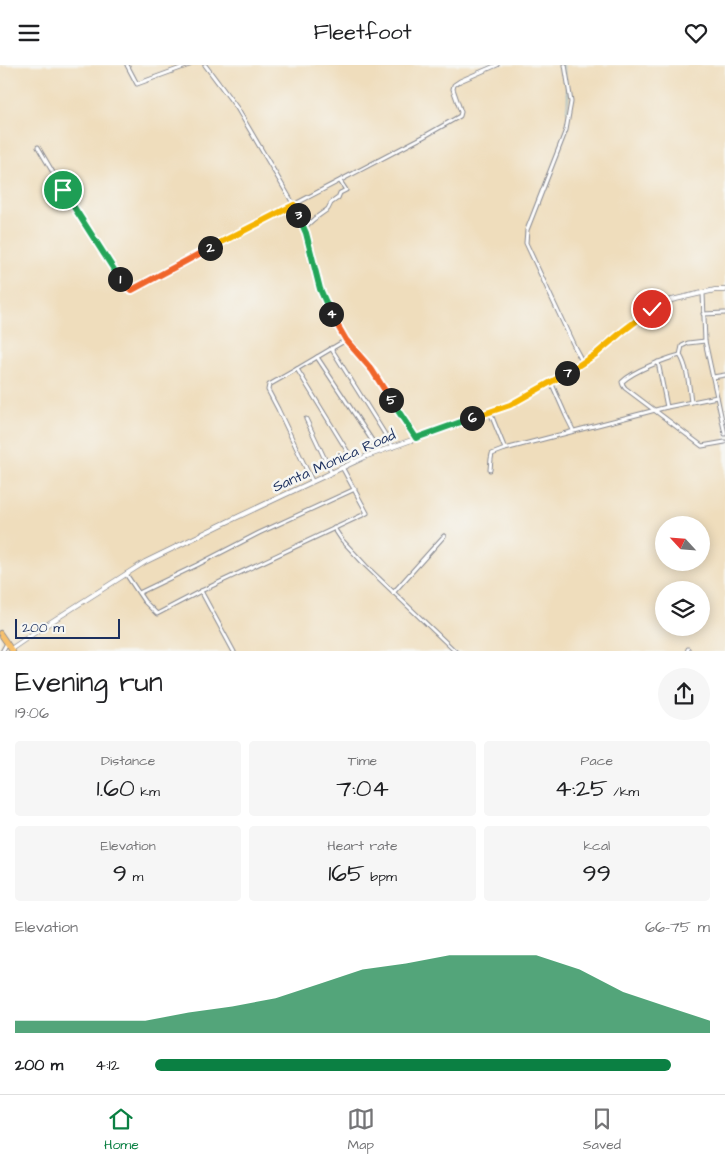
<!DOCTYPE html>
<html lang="en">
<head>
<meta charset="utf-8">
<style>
  body { margin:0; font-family:"Architects Daughter",sans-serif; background:#f6f6f6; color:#202124; height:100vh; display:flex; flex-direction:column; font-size:19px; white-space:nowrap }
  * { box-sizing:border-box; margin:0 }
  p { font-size:16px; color:#757577 }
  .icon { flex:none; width:28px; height:28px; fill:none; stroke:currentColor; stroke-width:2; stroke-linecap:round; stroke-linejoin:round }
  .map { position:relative; height:586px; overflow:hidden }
  .sheet { display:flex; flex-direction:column; background:#fff; flex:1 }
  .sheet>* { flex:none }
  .needle { width:32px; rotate:296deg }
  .tools { position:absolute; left:655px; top:451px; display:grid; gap:10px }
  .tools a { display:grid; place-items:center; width:55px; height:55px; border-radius:50%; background:#fff; box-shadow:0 2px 12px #0003; font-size:25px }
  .scale { position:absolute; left:15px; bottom:12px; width:105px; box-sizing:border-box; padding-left:5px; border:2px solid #1b2f5e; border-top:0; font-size:14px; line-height:18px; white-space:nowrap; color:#1b2f5e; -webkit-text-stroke:4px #f6f6f2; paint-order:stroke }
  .pin { position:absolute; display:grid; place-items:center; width:42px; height:42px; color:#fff; margin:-21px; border:2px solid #fff; border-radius:50%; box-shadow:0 1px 5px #0007 }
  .km { position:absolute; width:25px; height:25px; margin:-12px; border-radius:50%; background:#222; color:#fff; font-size:14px; line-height:25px; text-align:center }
  .round { display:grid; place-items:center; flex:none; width:52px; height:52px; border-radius:26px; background:#f6f6f6 }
  .summary { display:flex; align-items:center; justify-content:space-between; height:85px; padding:0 15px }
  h1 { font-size:28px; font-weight:600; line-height:38px }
  .figures { display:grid; grid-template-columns:repeat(3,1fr); gap:8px; height:85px; padding:5px 15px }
  .figures div { display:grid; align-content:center; border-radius:5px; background:#f6f6f6; text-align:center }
  .figures b { font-size:25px; font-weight:600 }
  .figures small { font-size:14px; font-weight:400 }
  .figures p { font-size:14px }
  .chart { height:140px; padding:10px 15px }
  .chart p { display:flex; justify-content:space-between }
  .chart svg { width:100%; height:90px; margin-top:5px; fill:#0b8043; opacity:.7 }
  ul { padding:0 15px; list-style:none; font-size:16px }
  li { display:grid; grid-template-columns:80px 60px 1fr; align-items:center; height:38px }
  li i { height:12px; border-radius:6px; background:#0b8043 }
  header { display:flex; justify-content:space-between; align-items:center; height:65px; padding:0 15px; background:#fff; font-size:22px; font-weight:600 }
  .dock { display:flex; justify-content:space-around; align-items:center; height:70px; border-top:1px solid #e0e0e0; background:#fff; font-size:14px; color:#757577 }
  .dock a { display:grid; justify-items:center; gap:2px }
  .dock .selected { color:#0b8043 }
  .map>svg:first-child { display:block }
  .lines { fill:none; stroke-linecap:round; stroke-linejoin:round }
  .stream { stroke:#58aad3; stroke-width:1 }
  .minor-casing { stroke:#85868d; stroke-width:5 }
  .tertiary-casing { stroke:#85868d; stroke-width:5.5 }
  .primary-casing { stroke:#85868d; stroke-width:6 }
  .minor { stroke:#fff; stroke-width:3 }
  .tertiary { stroke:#fff; stroke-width:4 }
  .primary { stroke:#f7c06c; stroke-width:4.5 }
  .split-1-casing { stroke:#fff; stroke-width:10 }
  .split-2-casing { stroke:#fff; stroke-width:10 }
  .split-3-casing { stroke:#fff; stroke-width:10 }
  .split-4-casing { stroke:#fff; stroke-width:10 }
  .split-5-casing { stroke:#fff; stroke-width:10 }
  .split-6-casing { stroke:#fff; stroke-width:10 }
  .split-7-casing { stroke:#fff; stroke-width:10 }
  .split-8-casing { stroke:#fff; stroke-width:10 }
  .split-1 { stroke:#22a559; stroke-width:6 }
  .split-2 { stroke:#f0652b; stroke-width:6 }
  .split-3 { stroke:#f5b400; stroke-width:6 }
  .split-4 { stroke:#22a559; stroke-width:6 }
  .split-5 { stroke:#f0652b; stroke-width:6 }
  .split-6 { stroke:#22a559; stroke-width:6 }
  .split-7 { stroke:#f5b400; stroke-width:6 }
  .split-8 { stroke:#f5b400; stroke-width:6 }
  .labels { text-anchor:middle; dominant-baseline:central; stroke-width:5; stroke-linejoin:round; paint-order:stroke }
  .street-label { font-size:15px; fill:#1b2f5e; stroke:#f6f6f2 }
</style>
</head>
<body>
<header><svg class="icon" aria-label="menu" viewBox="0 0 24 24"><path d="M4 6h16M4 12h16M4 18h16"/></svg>Fleetfoot<svg class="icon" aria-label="heart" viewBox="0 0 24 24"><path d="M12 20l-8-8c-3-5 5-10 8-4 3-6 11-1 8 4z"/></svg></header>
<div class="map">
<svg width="725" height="587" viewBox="0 0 725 587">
  <rect width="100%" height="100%" fill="#f6f6f2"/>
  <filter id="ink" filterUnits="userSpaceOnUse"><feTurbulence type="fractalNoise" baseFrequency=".02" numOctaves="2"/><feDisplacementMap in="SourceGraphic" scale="10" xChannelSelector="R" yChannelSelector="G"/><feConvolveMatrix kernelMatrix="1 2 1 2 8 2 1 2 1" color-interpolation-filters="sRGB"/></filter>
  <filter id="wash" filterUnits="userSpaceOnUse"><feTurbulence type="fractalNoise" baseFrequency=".0096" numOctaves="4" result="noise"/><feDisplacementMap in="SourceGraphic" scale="20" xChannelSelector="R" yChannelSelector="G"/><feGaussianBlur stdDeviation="1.12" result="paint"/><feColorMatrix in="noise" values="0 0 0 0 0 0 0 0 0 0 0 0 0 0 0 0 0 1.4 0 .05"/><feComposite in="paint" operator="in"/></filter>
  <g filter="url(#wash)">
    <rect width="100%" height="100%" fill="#efddbc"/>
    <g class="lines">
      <polyline class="stream" points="563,0 568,31 567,46"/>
    </g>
  </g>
  <g filter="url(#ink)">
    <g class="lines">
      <g class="minor-casing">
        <g id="minor">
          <polyline points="127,0 137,19 189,0"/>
          <polyline points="205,0 237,43 294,140 306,168 320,224 338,262 346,275 372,305 416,373"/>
          <polyline points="565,0 571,37 566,65 527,165 526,178 575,283 583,298"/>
          <polyline points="38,82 72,140 124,219 127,223 131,225 423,72 460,51 461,47 453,24 454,20 460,16 497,0"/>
          <polyline points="304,163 314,154 328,144 331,138 338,133 340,128 346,125 340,116"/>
          <polyline points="703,229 705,276 725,369"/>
          <polyline points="703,249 725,248"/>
          <path d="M705,276l-17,2 -6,3 -2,9c-15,4 -47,16 -58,27l1,3 2,3 77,58 23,-4"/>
          <polyline points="331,283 393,382"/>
          <path d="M680,290c8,13 9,32 11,47"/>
          <polyline points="317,292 379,386"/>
          <polyline points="658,297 667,342"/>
          <polyline points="297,304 354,397"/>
          <polyline points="713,312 725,310"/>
          <polyline points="551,317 566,351 573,365"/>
          <polyline points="490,347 505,384"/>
          <polyline points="306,354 331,407"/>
          <polyline points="490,405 491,394 492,389 505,384 667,342 717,332"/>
          <polyline points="312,416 278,344 268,325 269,320 297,304 346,275"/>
          <polyline points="334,463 342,475 366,501 456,587"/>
          <polyline points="126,509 144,536 157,549 201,526 367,448 342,402"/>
          <polyline points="201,526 234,587"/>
          <polyline points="139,528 197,500 259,468 355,424"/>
          <polyline points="393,528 444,471"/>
          <polyline points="2,587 7,578"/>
          <polyline points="687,587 688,584"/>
        </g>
      </g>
      <g class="tertiary-casing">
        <polyline id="tertiary" points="11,584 40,564 145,497 227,457 367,391 510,340 551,317 583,298 649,245 663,237 715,225 725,225"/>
      </g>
      <g class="primary-casing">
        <polyline id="primary" points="0,568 13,587"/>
      </g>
      <use href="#minor" class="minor"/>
      <use href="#tertiary" class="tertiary"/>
      <use href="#primary" class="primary"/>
    </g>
  </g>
  <g class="lines" filter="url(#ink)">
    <g class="split-1-casing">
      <polyline id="split-1" points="63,125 120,214"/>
    </g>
    <g class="split-2-casing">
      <polyline id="split-2" points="120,214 127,223 132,225 210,183"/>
    </g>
    <g class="split-3-casing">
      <polyline id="split-3" points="210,183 294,140 298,150"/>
    </g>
    <g class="split-4-casing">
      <polyline id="split-4" points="298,150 306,168 320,224 331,249"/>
    </g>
    <g class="split-5-casing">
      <polyline id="split-5" points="331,249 346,275 372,305 391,335"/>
    </g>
    <g class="split-6-casing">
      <polyline id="split-6" points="391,335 416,373 472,353"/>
    </g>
    <g class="split-7-casing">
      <polyline id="split-7" points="472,353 510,340 567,308"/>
    </g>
    <g class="split-8-casing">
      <polyline id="split-8" points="567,308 596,289 623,266 652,244"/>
    </g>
    <use href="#split-1" class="split-1"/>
    <use href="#split-2" class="split-2"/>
    <use href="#split-3" class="split-3"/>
    <use href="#split-4" class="split-4"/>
    <use href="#split-5" class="split-5"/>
    <use href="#split-6" class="split-6"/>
    <use href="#split-7" class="split-7"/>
    <use href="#split-8" class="split-8"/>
  </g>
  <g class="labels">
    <g class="street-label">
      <text transform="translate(334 396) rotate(-24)">Santa Monica Road</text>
    </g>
  </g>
</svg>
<div class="tools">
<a><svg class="needle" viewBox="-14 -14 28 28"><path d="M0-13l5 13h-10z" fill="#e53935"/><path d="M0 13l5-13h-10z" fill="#757577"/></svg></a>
<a><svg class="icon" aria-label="layers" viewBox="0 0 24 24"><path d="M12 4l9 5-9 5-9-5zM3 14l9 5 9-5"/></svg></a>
</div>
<div class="scale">200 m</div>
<div class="pin" style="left:63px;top:125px;background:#1e9e55"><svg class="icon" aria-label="arrive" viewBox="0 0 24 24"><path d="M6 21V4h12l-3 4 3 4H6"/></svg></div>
<div class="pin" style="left:652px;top:244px;background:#d93025"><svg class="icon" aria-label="check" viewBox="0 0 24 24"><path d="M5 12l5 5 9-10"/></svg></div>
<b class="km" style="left:120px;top:214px">1</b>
<b class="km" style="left:210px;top:183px">2</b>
<b class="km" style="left:298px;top:150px">3</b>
<b class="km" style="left:331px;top:249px">4</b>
<b class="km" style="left:391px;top:335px">5</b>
<b class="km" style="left:472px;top:353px">6</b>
<b class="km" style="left:567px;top:308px">7</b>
</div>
<section class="sheet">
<div class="summary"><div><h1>Evening run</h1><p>19:06</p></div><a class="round"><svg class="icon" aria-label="share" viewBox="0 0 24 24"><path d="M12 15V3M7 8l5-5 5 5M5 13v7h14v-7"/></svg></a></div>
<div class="figures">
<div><p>Distance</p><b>1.60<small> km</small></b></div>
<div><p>Time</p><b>7:04</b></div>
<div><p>Pace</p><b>4:25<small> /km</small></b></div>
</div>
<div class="figures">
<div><p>Elevation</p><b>9<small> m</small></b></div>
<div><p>Heart rate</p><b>165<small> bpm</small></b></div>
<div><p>kcal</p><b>99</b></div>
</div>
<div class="chart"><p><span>Elevation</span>66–75 m</p>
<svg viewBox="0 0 160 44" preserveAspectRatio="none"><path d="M0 44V38L10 38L20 38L30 38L40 34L50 31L60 27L70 20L80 13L90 10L100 6L110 6L120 6L130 13L140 24L150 31L160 38V44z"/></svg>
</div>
<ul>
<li><b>200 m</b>4:12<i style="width:93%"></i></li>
</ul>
</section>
<nav class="dock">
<a class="selected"><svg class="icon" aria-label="home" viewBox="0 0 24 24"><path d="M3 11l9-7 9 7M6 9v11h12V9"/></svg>Home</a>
<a><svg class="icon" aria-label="map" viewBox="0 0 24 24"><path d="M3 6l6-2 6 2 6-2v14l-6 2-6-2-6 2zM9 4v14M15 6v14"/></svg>Map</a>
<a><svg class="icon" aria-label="saved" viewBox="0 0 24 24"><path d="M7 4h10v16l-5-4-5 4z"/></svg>Saved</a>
</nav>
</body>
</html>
